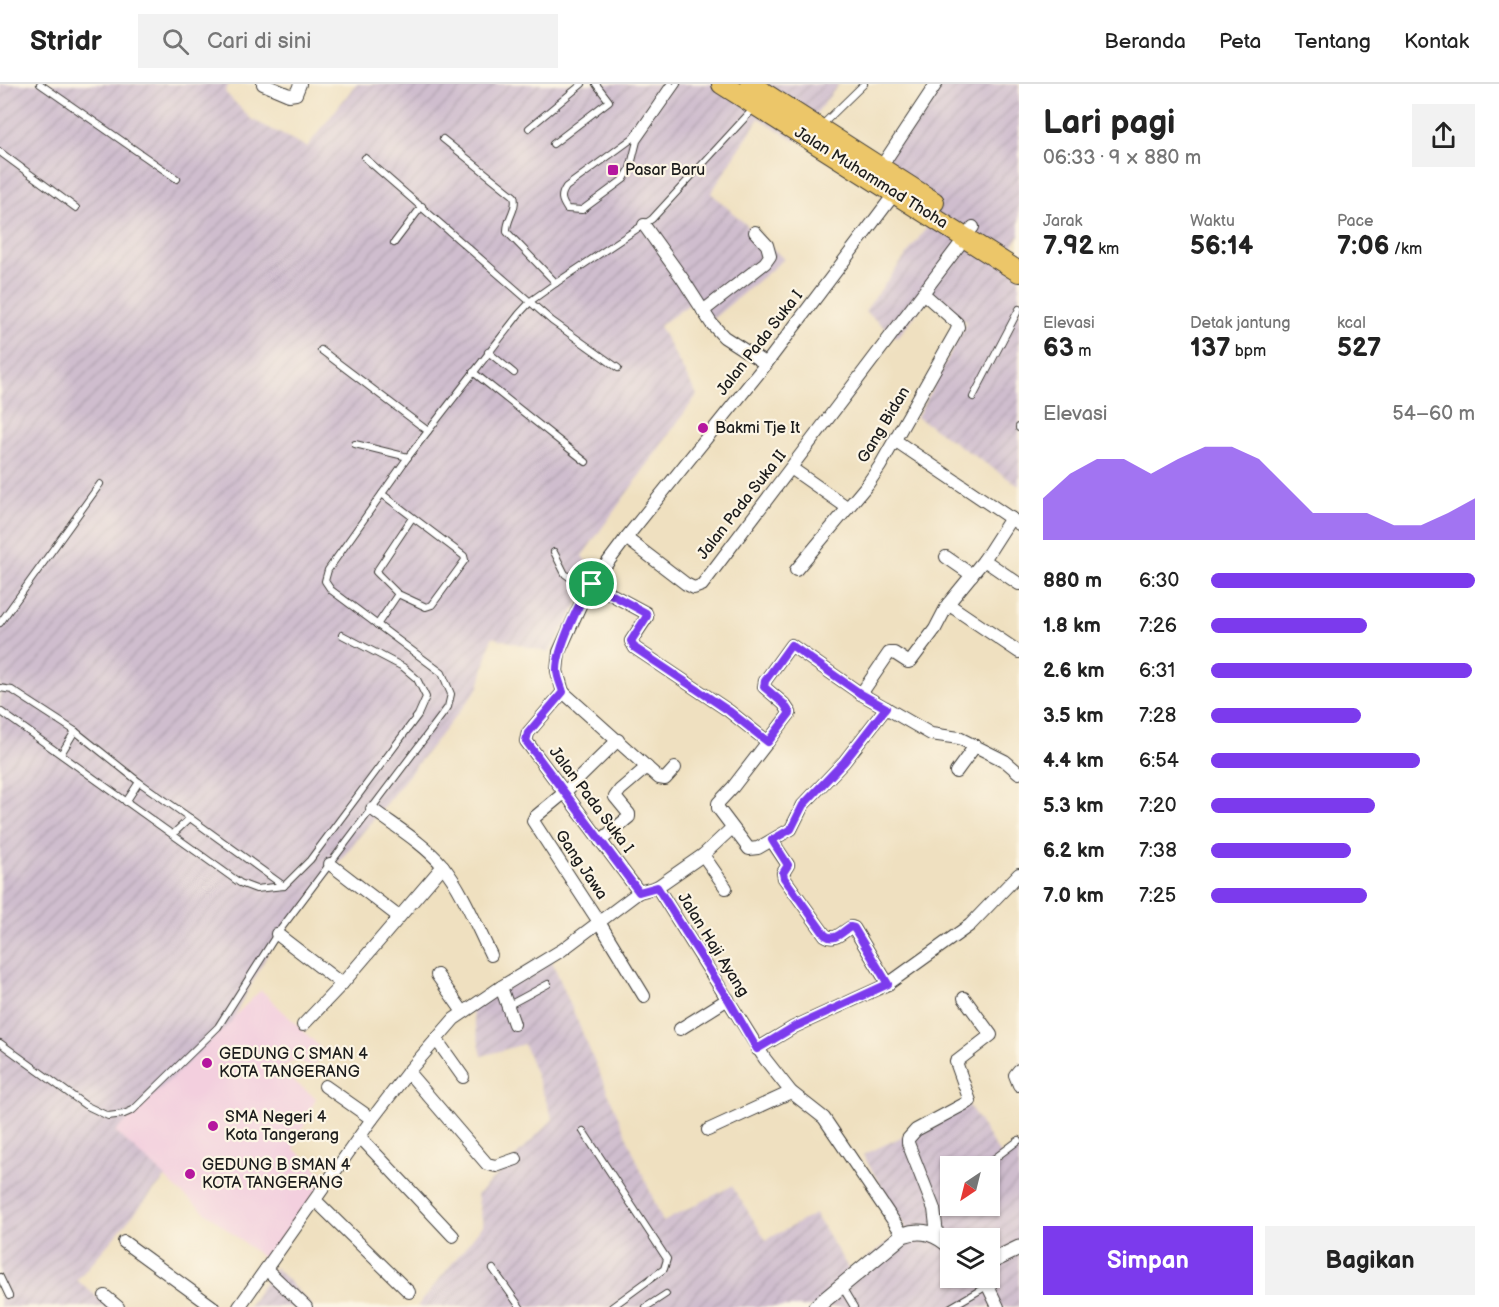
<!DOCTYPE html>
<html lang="id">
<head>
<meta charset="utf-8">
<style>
  body { margin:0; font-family:"Balsamiq Sans",sans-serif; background:#f2f2f2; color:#222; height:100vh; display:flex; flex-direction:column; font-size:22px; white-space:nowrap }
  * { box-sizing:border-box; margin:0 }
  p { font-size:20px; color:#767676 }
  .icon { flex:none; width:33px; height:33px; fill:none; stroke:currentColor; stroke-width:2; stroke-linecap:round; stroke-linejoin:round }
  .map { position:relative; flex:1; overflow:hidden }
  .drawer { display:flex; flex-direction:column; background:#fff; width:480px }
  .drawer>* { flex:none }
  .needle { width:39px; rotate:215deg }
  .fabs { position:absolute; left:940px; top:1072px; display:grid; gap:12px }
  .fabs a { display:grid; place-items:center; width:60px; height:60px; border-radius:0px; background:#fff; box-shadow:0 2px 4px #0004; font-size:30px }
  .pin { position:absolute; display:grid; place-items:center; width:51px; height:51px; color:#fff; margin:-26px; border:3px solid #fff; border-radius:50%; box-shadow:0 2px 6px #0007 }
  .round { display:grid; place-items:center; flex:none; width:63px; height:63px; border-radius:0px; background:#f2f2f2 }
  .headline { display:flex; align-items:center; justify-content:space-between; height:102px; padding:0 24px }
  h1 { font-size:33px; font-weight:800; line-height:45px }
  .stats { display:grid; grid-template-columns:repeat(3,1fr); gap:9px; height:102px; padding:6px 24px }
  .stats div { display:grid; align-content:center }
  .stats b { font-size:26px; font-weight:800 }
  .stats small { font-size:16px; font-weight:400 }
  .stats p { font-size:16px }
  .chart { height:168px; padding:12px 24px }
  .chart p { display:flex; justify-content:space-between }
  .chart svg { width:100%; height:108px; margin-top:6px; fill:#7c3aed; opacity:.7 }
  .cta { display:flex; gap:12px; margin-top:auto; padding:12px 24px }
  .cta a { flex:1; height:69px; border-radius:0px; background:#7c3aed; color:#fff; font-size:24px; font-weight:800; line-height:69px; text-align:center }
  .cta a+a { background:#f2f2f2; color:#222 }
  ul { padding:0 24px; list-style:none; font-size:20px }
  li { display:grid; grid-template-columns:96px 72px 1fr; align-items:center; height:45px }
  li i { height:15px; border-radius:8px; background:#7c3aed }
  header { display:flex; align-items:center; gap:36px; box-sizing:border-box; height:84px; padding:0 30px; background:#fff; border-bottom:2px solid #e0e0e0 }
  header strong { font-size:28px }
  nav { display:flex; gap:33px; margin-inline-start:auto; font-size:21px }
  .search { width:420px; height:54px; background:#f2f2f2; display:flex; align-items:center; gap:15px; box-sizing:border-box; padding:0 21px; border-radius:0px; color:#767676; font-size:22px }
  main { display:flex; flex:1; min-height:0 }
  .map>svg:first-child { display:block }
  .built { fill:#f3cfde }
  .industrial { fill:url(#industrial-furrows); fill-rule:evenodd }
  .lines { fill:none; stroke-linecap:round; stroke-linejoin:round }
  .service-casing { stroke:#3c3935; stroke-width:8 }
  .minor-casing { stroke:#3c3935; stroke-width:14 }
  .tertiary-casing { stroke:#3c3935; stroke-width:17 }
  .primary-casing { stroke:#3c3935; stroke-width:22 }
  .service { stroke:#fff; stroke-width:6 }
  .minor { stroke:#fff; stroke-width:12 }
  .tertiary { stroke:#fff; stroke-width:15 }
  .primary { stroke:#ecc669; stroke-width:20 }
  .route-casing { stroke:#fff; stroke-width:12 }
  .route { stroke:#7c3aed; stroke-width:8 }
  .poi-dot { fill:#b5179e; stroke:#fcf5e5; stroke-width:2 }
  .labels { text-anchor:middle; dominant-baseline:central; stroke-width:4.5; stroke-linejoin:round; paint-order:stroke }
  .poi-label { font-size:16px; fill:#1c1c1c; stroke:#fcf5e5; text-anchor:start }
  .street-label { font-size:16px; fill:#1c1c1c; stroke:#fcf5e5 }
</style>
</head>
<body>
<header>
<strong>Stridr</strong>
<div class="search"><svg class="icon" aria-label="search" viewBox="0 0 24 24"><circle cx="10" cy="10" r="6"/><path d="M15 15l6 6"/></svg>Cari di sini</div>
<nav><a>Beranda</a><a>Peta</a><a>Tentang</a><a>Kontak</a></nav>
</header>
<main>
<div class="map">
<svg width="1019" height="1223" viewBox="0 0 1019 1223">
  <defs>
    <pattern id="industrial-furrows" width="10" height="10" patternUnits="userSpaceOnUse" patternTransform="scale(1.5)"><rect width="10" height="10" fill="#cfbdce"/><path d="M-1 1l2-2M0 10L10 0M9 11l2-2" fill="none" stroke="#b1a2b0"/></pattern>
  </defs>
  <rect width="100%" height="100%" fill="#fcf5e5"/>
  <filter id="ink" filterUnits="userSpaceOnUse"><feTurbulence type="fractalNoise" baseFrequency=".0167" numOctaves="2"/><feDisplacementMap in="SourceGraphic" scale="12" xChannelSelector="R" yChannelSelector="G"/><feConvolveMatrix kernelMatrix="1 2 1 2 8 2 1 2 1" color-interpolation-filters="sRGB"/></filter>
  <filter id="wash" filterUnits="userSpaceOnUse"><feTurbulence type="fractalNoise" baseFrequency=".008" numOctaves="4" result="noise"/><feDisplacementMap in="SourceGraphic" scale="24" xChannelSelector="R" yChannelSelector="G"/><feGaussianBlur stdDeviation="1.35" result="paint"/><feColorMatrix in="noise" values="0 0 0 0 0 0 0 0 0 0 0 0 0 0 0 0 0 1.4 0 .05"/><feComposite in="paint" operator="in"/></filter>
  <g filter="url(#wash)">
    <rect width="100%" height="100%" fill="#efe0c0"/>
    <polygon class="built" points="261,906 326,969 310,984 296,975 279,986 316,1014 294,1065 327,1093 267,1177 180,1108 115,1048"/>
    <g class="industrial">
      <polygon points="0,0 229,0 225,8 251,35 307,63 356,0 839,0 795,57 759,34 711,109 784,175 709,238 694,217 659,242 697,311 582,472 596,489 549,569 492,553 479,603 272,862 231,938 115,1048 166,1093 77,1196 109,1223 0,1223"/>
      <polygon points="934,0 1019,0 1019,152 1002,179 1019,191 1019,402 917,333 967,238 931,211 897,254 865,227 930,139 869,102"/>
      <path d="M551,875l112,263 69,-36 34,54 49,-26 35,57 56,-42 -43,-74 106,-50 32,51 18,-13v164h-602l66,-82 -6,-30 76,-76 -29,-75 -42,12 -11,-48zM951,1083h39v39h-39zM951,1155h39v39h-39z"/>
      <polygon points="275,1183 313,1223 248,1223"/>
    </g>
  </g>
  <g filter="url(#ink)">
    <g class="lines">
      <g class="service-casing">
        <g id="service">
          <polyline points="40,0 177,95"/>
          <path d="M670,0l-37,54 -67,49c-6,9 -5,13 1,22l15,1 42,-31 6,-10 7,-28 40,-57"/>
          <polyline points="821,42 864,0"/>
          <polyline points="529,44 582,0"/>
          <path d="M443,55l71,57c4,13 -8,23 -7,36l49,51"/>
          <polyline points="553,60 609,17 596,0"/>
          <polyline points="0,68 76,124"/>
          <polyline points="365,74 552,237 618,284"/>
          <polyline points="394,159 422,122"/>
          <polyline points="321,266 428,347"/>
          <polyline points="488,268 514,289"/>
          <polyline points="473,288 586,378"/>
          <polyline points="973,313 1019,225"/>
          <polyline points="1019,344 1019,343"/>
          <polyline points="355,360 408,373"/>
          <polyline points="554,468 565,490 587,506"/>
          <polyline points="398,510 376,488 412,434"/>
          <polyline points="0,539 100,400"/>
          <polyline points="377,541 398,510 426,523 432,521 465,476 464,472 382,410"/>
          <polyline points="0,604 12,606 75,647 139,698 126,718"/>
          <polyline points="0,627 240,799 256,805 284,802 310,776 418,631 426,613 417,595 403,583 342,551"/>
          <polyline points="61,670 75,647"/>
          <polyline points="139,698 190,734"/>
          <polyline points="173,750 190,734 284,802"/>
          <polyline points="509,921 548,900"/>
          <polyline points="0,959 85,1021 108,1032 124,1030 133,1026 218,943 277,850 448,623 451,610 442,589 331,506 325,497 328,486 408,373 519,230 532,216 556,199 652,135 755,23"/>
          <polyline points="583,1047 667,1175 664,1185 612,1223"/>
          <polyline points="991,1077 1019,1056"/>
          <polyline points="493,1185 520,1223"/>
          <polyline points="0,1193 9,1212"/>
          <polyline points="842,1203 854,1223"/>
          <polyline points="646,1223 666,1210"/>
          <polyline points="951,1223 987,1202"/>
        </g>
      </g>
      <g class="minor-casing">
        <g id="minor">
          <polyline points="263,0 289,11 296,10 300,0"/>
          <polyline points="877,89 936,0"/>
          <polyline points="644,141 682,194 711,239 724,253 766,280"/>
          <polyline points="703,227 765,179 770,172 767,161 755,148"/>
          <polyline points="896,357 1019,440"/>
          <polyline points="791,384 848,424"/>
          <polyline points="626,454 686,500 694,504 702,501 973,143"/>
          <polyline points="946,473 972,491"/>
          <polyline points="984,476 1019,500"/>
          <polyline points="796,486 867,401 880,382 956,248 958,243 957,239 924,210"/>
          <polyline points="592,500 646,529 647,533 631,557 635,564 729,627 768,658"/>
          <polyline points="948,520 1019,568"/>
          <polyline points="563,608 659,694 665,695 675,684"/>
          <polyline points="861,610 791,561 765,597 764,603 784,620 790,629 733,703 718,719 718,724 749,765 758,764 791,745 803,721 844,678 886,624 861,610 889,569 894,569 908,578 911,577 935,545 948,520 984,476 1011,434"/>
          <polyline points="886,624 931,650 959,654 1005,677 1019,689"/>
          <polyline points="618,656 564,709 535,733 533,737 599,838 644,912"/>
          <polyline points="956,688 975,662"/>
          <path d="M372,725c24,18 51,34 70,56 20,24 35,62 49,90"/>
          <polyline points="600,757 629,733 629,730 615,713 620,706 647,683"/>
          <path d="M772,757l16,24 -5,8 1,5 41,57c10,7 17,-3 26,-8l3,1 34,56"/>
          <polyline points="703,771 726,804"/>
          <polyline points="330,780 399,833"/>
          <polyline points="657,803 703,771 732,744"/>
          <polyline points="639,808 526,657 528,649 563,608 557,587 559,568 587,506 626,454 766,280 895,109"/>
          <polyline points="277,850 342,900 303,941"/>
          <polyline points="437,891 463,928"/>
          <polyline points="342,900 443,782"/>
          <polyline points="501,903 514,940"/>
          <polyline points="680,945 728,915"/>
          <polyline points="436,955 463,993"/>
          <polyline points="757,965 794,943 888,900 970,841 1019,790"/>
          <polyline points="1019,986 1015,991 1019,1001"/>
          <polyline points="408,988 487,1080 496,1082 516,1075"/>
          <polyline points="325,1002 372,1035"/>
          <polyline points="708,1046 791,1008"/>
          <polyline points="360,1053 453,1152"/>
          <polyline points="316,1117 409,1208"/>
          <polyline points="937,1150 934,1125 908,1059 908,1055 916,1046 970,1017 956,978 991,951 964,914"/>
          <polyline points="124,1158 213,1223"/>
          <polyline points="266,1185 306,1223"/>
          <polyline points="984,1194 998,1223"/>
          <polyline points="105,1212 118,1223"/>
          <polyline points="239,1223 372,1035 408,988 454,935 501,903 562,866 639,808 657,803 765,975 791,1008 824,1034 903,1151"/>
        </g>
      </g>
      <g class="tertiary-casing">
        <g id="tertiary">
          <polyline points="990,1178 1019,1164"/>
          <path d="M816,1223l87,-72c20,-7 34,-1 48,12"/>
        </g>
      </g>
      <g class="primary-casing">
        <g id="primary">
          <polyline points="722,0 1019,188"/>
          <polyline points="750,0 934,118"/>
        </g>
      </g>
      <use href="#service" class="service"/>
      <use href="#minor" class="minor"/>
      <use href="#tertiary" class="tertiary"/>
      <use href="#primary" class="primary"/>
    </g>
  </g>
  <g class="lines" filter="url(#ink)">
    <g class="route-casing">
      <path id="route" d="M592,500l54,29 1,3 -16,25 4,7 94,63 39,31 22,-29 -6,-9 -20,-17 1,-6 26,-36 70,49 25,14 -42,54 -41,43 -12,24 -19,11 16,25 -5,8 1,5 41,57c10,7 17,-3 25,-8l4,1 34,56 -94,43 -37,22 -29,-50 -71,-112 -18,5 -113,-151 2,-8 35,-41c-2,-7 -6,-15 -6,-22 0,-21 23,-70 35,-86z"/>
    </g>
    <use href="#route" class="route"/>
  </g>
  <g class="poi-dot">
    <rect x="607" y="80" width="12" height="12" rx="3"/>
    <circle cx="703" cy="344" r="6"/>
    <circle cx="207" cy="979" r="6"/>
    <circle cx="213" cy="1042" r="6"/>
    <circle cx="190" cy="1090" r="6"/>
  </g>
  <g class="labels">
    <g class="poi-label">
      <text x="625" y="86">Pasar Baru</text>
      <text x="715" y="344">Bakmi Tje It</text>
      <text x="219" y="970">GEDUNG C SMAN 4<tspan x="219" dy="18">KOTA TANGERANG</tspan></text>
      <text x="225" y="1033">SMA Negeri 4<tspan x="225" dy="18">Kota Tangerang</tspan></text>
      <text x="202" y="1081">GEDUNG B SMAN 4<tspan x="202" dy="18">KOTA TANGERANG</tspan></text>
    </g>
    <g class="street-label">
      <text transform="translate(871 94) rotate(32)">Jalan Muhammad Thoha</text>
      <text transform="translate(760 259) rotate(-52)">Jalan Pada Suka I</text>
      <text transform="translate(884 341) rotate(-59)">Gang Bidan</text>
      <text transform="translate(742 421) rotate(-52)">Jalan Pada Suka II</text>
      <text transform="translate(591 716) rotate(53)">Jalan Pada Suka I</text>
      <text transform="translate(581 781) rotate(56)">Gang Jawa</text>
      <text transform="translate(713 861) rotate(58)">Jalan Haji Ayang</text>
    </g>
  </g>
</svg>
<div class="fabs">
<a><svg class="needle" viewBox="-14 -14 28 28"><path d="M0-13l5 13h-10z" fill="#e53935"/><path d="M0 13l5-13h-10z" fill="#767676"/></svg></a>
<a><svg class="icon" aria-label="layers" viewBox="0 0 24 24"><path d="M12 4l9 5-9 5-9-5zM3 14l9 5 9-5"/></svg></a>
</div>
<div class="pin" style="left:592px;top:500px;background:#1e9e55"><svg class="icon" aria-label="arrive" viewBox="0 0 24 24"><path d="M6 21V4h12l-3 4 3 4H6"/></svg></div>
</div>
<section class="drawer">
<div class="headline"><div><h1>Lari pagi</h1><p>06:33 · 9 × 880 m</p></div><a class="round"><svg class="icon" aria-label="share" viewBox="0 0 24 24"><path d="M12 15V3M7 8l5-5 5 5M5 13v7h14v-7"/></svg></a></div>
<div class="stats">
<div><p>Jarak</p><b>7.92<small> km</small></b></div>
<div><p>Waktu</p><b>56:14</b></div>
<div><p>Pace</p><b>7:06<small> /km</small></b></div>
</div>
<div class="stats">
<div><p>Elevasi</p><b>63<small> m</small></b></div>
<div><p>Detak jantung</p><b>137<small> bpm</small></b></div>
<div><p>kcal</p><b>527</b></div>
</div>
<div class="chart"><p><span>Elevasi</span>54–60 m</p>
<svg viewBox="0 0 160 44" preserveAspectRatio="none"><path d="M0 44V27L10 17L20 11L30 11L40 17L50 11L60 6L70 6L80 11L90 22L100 33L110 33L120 33L130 38L140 38L150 33L160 27V44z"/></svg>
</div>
<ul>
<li><b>880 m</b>6:30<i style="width:100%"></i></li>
<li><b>1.8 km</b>7:26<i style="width:59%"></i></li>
<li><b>2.6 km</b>6:31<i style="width:99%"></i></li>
<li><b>3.5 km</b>7:28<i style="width:57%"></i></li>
<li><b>4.4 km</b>6:54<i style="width:79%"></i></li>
<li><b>5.3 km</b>7:20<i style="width:62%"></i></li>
<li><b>6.2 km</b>7:38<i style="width:53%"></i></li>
<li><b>7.0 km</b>7:25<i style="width:59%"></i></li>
</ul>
<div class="cta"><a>Simpan</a><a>Bagikan</a></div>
</section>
</main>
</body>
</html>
